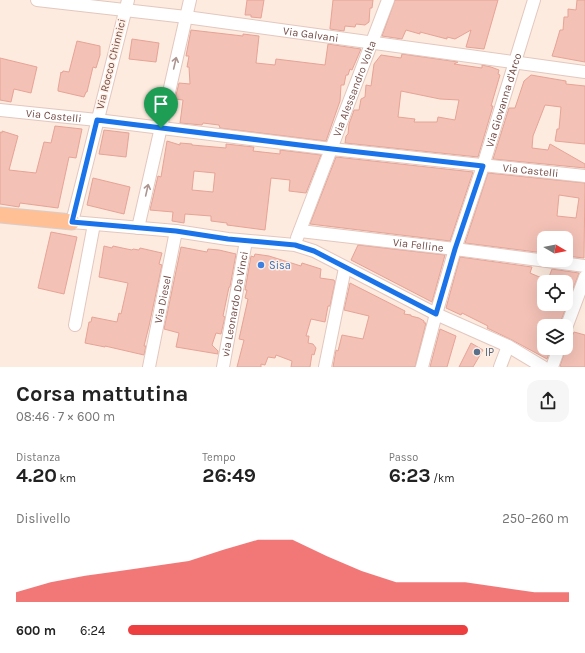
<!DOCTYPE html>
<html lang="it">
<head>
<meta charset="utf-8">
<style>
  body { margin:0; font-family:Karla,sans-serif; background:#f6f6f6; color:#222; height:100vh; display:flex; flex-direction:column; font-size:15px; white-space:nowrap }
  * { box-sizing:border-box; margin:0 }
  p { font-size:13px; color:#767676 }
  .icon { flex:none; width:22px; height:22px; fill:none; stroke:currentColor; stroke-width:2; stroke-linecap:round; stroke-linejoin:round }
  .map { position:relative; height:367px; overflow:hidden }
  .side { display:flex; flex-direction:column; background:#fff; flex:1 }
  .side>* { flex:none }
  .needle { width:26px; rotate:100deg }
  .controls { position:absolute; left:537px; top:231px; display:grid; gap:8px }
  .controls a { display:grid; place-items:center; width:36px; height:36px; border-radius:8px; background:#fff; box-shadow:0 4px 16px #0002; font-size:20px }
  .pin { position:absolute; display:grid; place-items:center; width:34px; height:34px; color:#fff; margin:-41px -17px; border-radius:50% 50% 50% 0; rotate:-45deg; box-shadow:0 0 4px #0007 }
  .pin .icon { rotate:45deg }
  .round { display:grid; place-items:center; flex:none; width:42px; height:42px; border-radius:12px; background:#f6f6f6 }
  .headline { display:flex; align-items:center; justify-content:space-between; height:68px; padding:0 16px }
  h1 { font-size:22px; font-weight:700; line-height:30px }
  .figures { display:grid; grid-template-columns:repeat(3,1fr); gap:6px; height:68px; padding:4px 16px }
  .figures div { display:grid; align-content:center }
  .figures b { font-size:20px; font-weight:700 }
  .figures small { font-size:11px; font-weight:400 }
  .figures p { font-size:11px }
  .chart { height:112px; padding:8px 16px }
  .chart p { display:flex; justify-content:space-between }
  .chart svg { width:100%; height:72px; margin-top:4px; fill:#ed3f3f; opacity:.7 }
  ul { padding:0 16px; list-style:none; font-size:13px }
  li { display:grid; grid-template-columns:64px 48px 1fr; align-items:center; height:30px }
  li i { height:10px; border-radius:5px; background:#ed3f3f }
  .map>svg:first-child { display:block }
  .building { fill:#f3c1b6; stroke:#e7a396; fill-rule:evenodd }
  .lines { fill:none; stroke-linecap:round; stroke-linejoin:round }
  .minor-casing { stroke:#e3c7be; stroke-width:14 }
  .major-casing { stroke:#d8cdcb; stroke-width:17 }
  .minor { stroke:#fff; stroke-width:12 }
  .major { stroke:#ffc095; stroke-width:15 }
  .oneway { stroke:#ac9490 }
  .route-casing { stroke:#fff; stroke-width:8 }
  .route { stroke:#1a73e8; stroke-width:5 }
  .shop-dot { fill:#3f7fe0; stroke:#fff0e6; stroke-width:1.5 }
  .service-dot { fill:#5c6f8a; stroke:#fff0e6; stroke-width:1.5 }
  .labels { text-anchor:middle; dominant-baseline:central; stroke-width:3; stroke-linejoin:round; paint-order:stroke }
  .street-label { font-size:11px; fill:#744c46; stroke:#fff0e6 }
  .shop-label { font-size:11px; fill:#366cbe; stroke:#fff0e6; text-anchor:start }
  .service-label { font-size:11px; fill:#4e5e75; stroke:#fff0e6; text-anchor:start }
</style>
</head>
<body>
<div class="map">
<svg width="585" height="367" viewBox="0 0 585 367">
  <rect width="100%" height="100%" fill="#fdebdf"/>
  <g class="building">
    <polygon points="247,0 264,0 261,18 251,17 251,15 245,15"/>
    <polygon points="333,0 373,0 372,8 370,8 369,22 365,25 356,24 355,27 345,26 344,31 330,29 330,28"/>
    <polygon points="395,0 498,0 484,49 466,47 471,30 455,39 447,37 447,39 420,32 420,34 406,30 402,39 382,36"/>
    <polygon points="577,0 585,0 585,62 552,56 555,47 560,30 563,30 564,17 568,17 568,9 576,10"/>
    <polygon points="191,30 243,36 243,34 259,36 256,63 275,65 276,59 325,65 328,44 361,49 352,70 350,69 348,75 346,75 344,85 341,85 340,101 326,141 220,128 219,125 203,123 202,125 180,123 183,100 175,99 179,83 190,84 189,67 187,67 189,56 186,56"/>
    <polygon points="132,39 159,43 156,62 129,59"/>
    <polygon points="77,41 100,46 100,55 96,68 93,67 87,92 86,92 84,97 58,91 58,89 61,72 62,73 63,71 69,72"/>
    <path d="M402,54l56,8 -4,2 28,4v-3l9,2 8,3 -1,4 2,1 -9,31h2l-15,51 -133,-14 1,-7 2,-2 1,-10 4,-11 1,-3h5l2,-11 4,-2 1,-12 5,1 3,-22 7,-9 20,3zM401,91l39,8 19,1 -4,20 -17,-3 -1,5h-23l1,-3 -17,-2z"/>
    <polygon points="0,58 37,67 31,93 14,89 11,102 0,100"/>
    <polygon points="531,75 566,81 566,84 585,86 585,144 555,141 557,129 559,129 561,107 545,105 533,136 532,148 548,150 550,144 585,164 585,168 493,159 509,108 515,108 524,81"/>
    <polygon points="55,126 82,129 76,158 69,157 58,208 20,203 19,207 0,204 0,132 2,133 2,131 18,136 9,170 36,173 44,142 51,143"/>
    <polygon points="104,130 129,133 126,157 99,154"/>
    <path d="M167,141l13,4v-2l12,1v1l34,3v-4l28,3 -1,4 27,3v-4l41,5 -15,38 -17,-2 1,-11 -19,-2 -6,52 -38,-5v-2l-16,-2v-5l-26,-2 -1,9 -12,-2 1,-9 -23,-2 8,-34 3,1zM194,171l21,2 -2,19 -21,-2z"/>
    <polygon points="336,157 473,172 450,241 310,224"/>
    <path d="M488,173l97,10 -1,75 -18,-2v-18h-22v15l-79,-10zM559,195l20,3 -3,20 -19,-2z"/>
    <polygon points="93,178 130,187 124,214 87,205"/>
    <polygon points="51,232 77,237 64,294 38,288"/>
    <polygon points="358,245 445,255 432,302 351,260"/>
    <polygon points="104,246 112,248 113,246 127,249 132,250 133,249 139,250 140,248 162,253 159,264 162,265 149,326 144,346 146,346 144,355 105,346 105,347 85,343 89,322 91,322 92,317 117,322 119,313 121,314 128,283 99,277"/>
    <polygon points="181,247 207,252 208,249 219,250 236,254 230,287 229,287 223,316 225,317 221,334 216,333 212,345 218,351 218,354 176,347 179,333 164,329"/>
    <polygon points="255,254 269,256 301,266 302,263 321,269 320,278 334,280 335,282 330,306 328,306 325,322 311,319 306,336 309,336 308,343 313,344 316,348 314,355 312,354 310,367 291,367 292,361 276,355 275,358 268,357 265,365 261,364 261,367 237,367 244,340 239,339 248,299 245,298 247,290 245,290 251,256 254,257"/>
    <polygon points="460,257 532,267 530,273 544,279 544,304 566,304 566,282 547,282 552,269 579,273 559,326 544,326 544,348 551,348 547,359 512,340 487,328 488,326 462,313 461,315 446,308"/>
    <polygon points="350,283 405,311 404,314 411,315 411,316 419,318 424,321 424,323 426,323 415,367 333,367 336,350 338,351 342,335 363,339 369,316 344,310"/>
    <polygon points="440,329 456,336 447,367 430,367"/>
    <polygon points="574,332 585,335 585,367 562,367 560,366 566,348 567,348"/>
    <polygon points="471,343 483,350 473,367 459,367"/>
  </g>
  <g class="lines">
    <g class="minor-casing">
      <g id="minor">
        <path id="s1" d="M37,0l149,17 399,55"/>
        <polyline points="128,0 72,222 176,231 228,239 295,245 314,251 436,314 508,346 543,367"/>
        <path id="s2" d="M0,110l97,10 235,29 253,27"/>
        <polyline points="138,228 190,0"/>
        <path id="s3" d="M300,231l155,18 130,17"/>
        <path id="s4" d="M297,238l91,-238"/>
        <polyline points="75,325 94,224"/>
        <polyline points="566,328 585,277"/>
        <path id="s5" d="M149,367l27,-136"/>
        <path id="s6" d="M223,367l23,-126"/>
        <polyline points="325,367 345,268"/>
        <path id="s7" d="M422,367l14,-53 19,-65 28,-83 51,-166"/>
        <polyline points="500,367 508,346"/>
        <polyline points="552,367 559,348"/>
      </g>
    </g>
    <g class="major-casing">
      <polyline id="major" points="0,215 72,222"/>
    </g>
    <use href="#minor" class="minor"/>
    <use href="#major" class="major"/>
  </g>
  <defs><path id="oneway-shaft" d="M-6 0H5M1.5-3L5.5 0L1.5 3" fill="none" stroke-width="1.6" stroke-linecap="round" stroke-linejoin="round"/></defs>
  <g class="oneway">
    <use href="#oneway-shaft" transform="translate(175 63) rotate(-77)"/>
    <use href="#oneway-shaft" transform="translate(147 190) rotate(-77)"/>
  </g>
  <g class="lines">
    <g class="route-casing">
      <polygon id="route" points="97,120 332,149 483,166 455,249 436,314 314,251 295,245 228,239 176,231 72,222"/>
    </g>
    <use href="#route" class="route"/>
  </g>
  <circle class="shop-dot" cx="261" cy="265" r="4"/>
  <circle class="service-dot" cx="477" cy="352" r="4"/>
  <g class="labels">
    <g class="street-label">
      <text stroke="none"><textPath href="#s1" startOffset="276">Via Galvani</textPath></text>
      <text transform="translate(111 64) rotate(-76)">Via Rocco Chinnici</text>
      <text stroke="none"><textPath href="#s4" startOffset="160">Via Alessandro Volta</textPath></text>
      <text stroke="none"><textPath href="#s7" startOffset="279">Via Giovanna d'Arco</textPath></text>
      <text stroke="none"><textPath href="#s2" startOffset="54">Via Castelli</textPath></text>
      <text stroke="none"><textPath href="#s2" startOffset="534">Via Castelli</textPath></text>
      <text stroke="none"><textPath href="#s3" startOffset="119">Via Felline</textPath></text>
      <text stroke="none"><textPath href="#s5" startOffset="69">Via Diesel</textPath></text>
      <text stroke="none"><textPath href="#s6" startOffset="64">via Leonardo Da Vinci</textPath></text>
    </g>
    <g class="shop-label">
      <text x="269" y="265">Sisa</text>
    </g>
    <g class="service-label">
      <text x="485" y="352">IP</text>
    </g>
  </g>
</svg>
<div class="controls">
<a><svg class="needle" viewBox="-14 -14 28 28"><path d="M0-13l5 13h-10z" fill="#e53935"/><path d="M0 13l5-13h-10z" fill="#767676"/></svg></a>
<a><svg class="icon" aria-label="locate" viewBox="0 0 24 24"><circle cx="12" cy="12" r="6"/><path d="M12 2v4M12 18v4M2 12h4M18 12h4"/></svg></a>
<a><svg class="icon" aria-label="layers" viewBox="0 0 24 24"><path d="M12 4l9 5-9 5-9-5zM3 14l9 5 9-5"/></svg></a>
</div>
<div class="pin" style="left:161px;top:128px;background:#1e9e55"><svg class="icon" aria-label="arrive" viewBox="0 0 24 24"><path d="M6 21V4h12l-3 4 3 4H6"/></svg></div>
</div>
<section class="side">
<div class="headline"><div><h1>Corsa mattutina</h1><p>08:46 · 7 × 600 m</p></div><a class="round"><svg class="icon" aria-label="share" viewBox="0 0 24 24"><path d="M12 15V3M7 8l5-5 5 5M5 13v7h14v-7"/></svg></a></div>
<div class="figures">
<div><p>Distanza</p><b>4.20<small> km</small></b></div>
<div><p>Tempo</p><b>26:49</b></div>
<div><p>Passo</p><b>6:23<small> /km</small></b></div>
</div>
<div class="chart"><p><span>Dislivello</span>250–260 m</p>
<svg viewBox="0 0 160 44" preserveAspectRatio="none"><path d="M0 44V38L10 32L20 28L30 25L40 22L50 19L60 12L70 6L80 6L90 16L100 25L110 32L120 32L130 32L140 35L150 38L160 38V44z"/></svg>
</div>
<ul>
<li><b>600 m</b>6:24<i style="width:77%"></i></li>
</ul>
</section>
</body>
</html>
